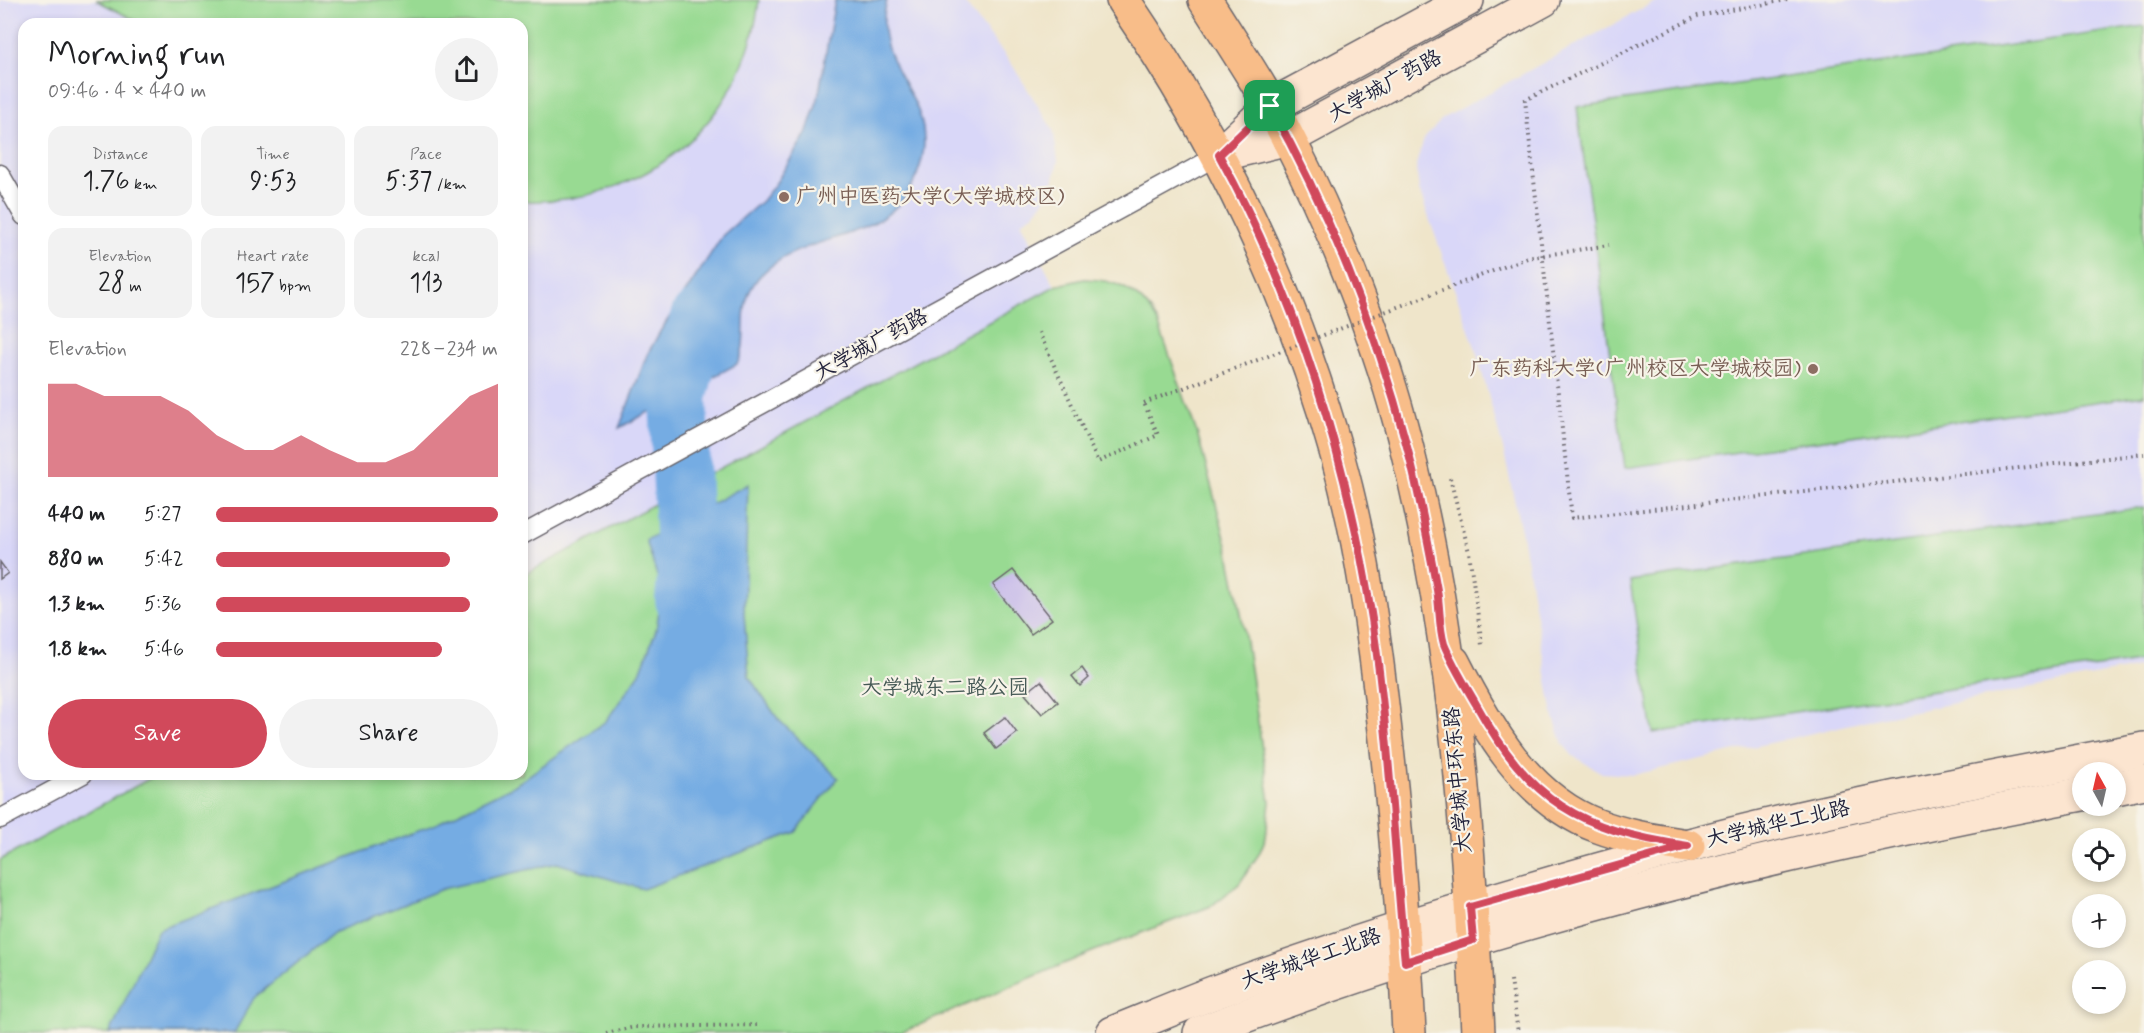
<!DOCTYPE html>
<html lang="en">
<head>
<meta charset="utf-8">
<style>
  body { margin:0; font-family:Mynerve,"LXGW WenKai TC",sans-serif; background:#f2f2f2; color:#202124; height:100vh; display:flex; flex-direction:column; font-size:22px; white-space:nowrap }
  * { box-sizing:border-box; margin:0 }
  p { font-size:20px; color:#757577 }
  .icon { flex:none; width:33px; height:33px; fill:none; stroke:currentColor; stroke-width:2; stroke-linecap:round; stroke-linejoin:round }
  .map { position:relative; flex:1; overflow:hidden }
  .details { position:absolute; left:18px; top:18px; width:510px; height:762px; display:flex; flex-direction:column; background:#fff; border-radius:18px; box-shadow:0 3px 9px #0003 }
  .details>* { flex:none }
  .needle { width:39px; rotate:352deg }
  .buttons { position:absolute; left:2072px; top:762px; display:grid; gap:12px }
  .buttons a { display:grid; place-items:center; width:54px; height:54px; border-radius:50%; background:#fff; box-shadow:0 3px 9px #0003; font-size:30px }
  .pin { position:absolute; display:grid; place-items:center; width:51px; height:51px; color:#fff; margin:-26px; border-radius:12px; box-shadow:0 3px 9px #0006 }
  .round { display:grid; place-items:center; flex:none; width:63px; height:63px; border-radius:32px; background:#f2f2f2 }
  .headline { display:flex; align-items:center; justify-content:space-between; height:102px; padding:0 30px }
  h1 { font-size:33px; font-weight:600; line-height:45px }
  .metrics { display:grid; grid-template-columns:repeat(3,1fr); gap:9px; height:102px; padding:6px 30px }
  .metrics div { display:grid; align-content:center; border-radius:15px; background:#f2f2f2; text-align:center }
  .metrics b { font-size:26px; font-weight:600 }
  .metrics small { font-size:16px; font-weight:400 }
  .metrics p { font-size:16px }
  .chart { height:168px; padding:12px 30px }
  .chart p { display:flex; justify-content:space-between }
  .chart svg { width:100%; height:108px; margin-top:6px; fill:#d1495b; opacity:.7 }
  .cta { display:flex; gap:12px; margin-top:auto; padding:12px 30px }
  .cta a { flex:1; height:69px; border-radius:36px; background:#d1495b; color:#fff; font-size:24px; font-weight:600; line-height:69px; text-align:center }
  .cta a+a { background:#f2f2f2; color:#202124 }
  ul { padding:0 30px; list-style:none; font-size:20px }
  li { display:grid; grid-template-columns:96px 72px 1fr; align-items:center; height:45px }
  li i { height:15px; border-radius:8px; background:#d1495b }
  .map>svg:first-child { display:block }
  .built { fill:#d9d7f8 }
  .green { fill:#98da92; stroke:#5d7e66; stroke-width:1.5 }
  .water { fill:#74ace3; stroke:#4b678f; stroke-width:1.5 }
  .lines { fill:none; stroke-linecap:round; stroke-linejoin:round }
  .river { stroke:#74ace3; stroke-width:58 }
  .building { fill:#c7bbe9 }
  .lane-casing { stroke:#6a666d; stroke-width:21 }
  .secondary-casing { stroke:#6a666d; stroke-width:36 }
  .primary-casing { stroke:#6a666d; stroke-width:36 }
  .path { stroke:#6a666d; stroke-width:4; stroke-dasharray:1.5 4.5; stroke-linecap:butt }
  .lane { stroke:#fff; stroke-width:18 }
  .secondary { stroke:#fce5d0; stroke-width:33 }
  .primary { stroke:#f8bd89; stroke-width:33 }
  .path-bridge { stroke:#6a666d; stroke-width:4; stroke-dasharray:1.5 4.5; stroke-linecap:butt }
  .route-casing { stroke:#fff; stroke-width:12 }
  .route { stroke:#d1495b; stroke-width:8 }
  .education-dot { fill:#8d6e63; stroke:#f7f3e8; stroke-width:2 }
  .labels { text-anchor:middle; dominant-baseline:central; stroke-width:4.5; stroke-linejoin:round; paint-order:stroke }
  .street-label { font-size:21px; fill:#22223b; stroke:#f7f3e8 }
  .education-label { font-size:21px; fill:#785e54; stroke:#f7f3e8; text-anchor:start }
  .park-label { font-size:21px; fill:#455955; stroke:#f7f3e8 }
</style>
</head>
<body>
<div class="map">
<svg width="2144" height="1033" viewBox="0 0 2144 1033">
  <rect width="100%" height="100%" fill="#f7f3e8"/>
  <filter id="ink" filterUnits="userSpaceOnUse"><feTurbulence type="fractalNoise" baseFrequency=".0167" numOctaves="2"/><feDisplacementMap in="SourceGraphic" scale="12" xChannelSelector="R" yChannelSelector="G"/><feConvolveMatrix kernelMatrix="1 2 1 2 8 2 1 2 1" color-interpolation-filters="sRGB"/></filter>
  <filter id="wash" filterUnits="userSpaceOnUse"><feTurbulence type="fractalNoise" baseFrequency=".008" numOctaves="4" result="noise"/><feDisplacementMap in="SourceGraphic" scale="24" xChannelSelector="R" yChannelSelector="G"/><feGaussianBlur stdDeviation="1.35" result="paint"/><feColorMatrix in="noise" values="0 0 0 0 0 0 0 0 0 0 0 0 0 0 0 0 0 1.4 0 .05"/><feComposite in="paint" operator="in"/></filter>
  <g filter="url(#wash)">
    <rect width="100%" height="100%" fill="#efe5ca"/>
    <g class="built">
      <polygon points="0,0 962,0 1011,63 1053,130 1058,161 1051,191 1034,214 1021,222 1055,286 522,576 522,24 24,24 24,774 158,774 0,860"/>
      <polygon points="1658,0 2144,0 2144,666 1868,720 1633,775 1602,773 1573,756 1563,744 1553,715 1523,540 1503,448 1475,347 1419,190 1416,165 1424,139 1443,118"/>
    </g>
    <g class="green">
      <path d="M96,0h663c-14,122 -114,206 -237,201v-177h-380z"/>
      <polygon points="2144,26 2144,395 1625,468 1577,107"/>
      <path d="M1084,279c33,0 56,13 73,41l41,116 31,117 15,76 26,173 -4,35 -7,17 -20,30 -28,22 -119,46 -192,81h-900v-173l158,-86h364v-198l533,-290z"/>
      <polygon points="2144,507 2144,660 1653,733 1630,581"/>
    </g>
    <g class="water">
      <path d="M835,0h52c-19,67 50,95 35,159 -23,93 -115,65 -163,118 -26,30 -7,62 -22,87l-118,64 28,-73 14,-25 62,-95 39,-34 14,-18 30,-49 12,-35z"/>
      <polygon points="748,484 744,614 749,677 778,719 838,778 796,832 643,889 557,863 442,889 335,932 254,998 234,1033 110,1033 158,929 436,824 515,785 606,721 640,673 656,630 662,592 646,540"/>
    </g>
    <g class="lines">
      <polyline class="river" points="684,599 686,579 678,397 699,318"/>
    </g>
    <g id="blocks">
      <g class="building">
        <polygon points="0,562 8,573 0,579"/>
        <polygon points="1013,570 1052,619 1031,634 993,585"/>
        <polygon points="1082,668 1089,678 1080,686 1072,676"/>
        <polygon points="1041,681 1058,702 1042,714 1025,694"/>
        <polygon points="1005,717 1017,733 996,749 984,733"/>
      </g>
    </g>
  </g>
  <g filter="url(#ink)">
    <use href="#blocks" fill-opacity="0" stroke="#6a666d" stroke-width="1.5"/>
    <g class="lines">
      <g class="lane-casing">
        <g id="lane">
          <polyline points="0,174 24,216"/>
          <polyline points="522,535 1219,155"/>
          <polyline points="0,819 83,774"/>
        </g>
      </g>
      <g class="secondary-casing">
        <g id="secondary">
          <polyline points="1220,154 1271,106 1467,0"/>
          <polyline points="1219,155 1289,138 1543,0"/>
          <polyline points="2115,788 2144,782"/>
          <path d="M1113,1033c35,-14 70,-29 105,-42 153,-56 310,-103 468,-145 151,-40 305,-68 458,-97"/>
          <path d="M1200,1033c285,-111 583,-182 882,-239"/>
        </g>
      </g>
      <g class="primary-casing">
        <g id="primary">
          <path d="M1123,0c98,144 168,290 215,458 24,86 36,176 46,264 12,103 20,207 25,311"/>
          <path d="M1205,0c29,46 60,92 84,140 47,91 92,205 117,305 49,191 63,392 72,588"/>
          <path d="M1453,662c33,65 73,137 145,164 29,11 59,15 90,20"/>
        </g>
      </g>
      <g class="path">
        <polyline points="1787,0 1698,16 1525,100 1572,518 2144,454"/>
        <polyline points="1039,332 1098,462 1158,435 1144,403"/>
        <polyline points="1450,478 1469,552 1482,645"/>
        <polyline points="1511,980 1518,1033"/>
        <polyline points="606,1033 635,1027 761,1025"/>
      </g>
      <use href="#lane" class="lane"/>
      <use href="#secondary" class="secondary"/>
      <use href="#primary" class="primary"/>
      <polyline class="path-bridge" points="1144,403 1527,258 1609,245"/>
    </g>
  </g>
  <g class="lines" filter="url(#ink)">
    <g class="route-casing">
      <path id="route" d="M1270,106c58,103 106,223 136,337 13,48 22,98 31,147 3,17 2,38 7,54 8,20 21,41 32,60 54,98 103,126 212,142l-218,61 3,33 -68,22c-11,-115 -16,-230 -33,-343 -25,-160 -75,-322 -153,-464z"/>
    </g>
    <use href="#route" class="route"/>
  </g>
  <g class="education-dot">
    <circle cx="784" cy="197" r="6"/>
    <circle cx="1813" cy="369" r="6"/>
  </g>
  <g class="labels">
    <g class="street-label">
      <text transform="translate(1385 86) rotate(-29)">大学城广药路</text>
      <text transform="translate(871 345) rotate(-29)">大学城广药路</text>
      <text transform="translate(1458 780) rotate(-95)">大学城中环东路</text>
      <text transform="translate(1778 824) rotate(-13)">大学城华工北路</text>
      <text transform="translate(1311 959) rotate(-19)">大学城华工北路</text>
    </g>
    <g class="education-label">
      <text x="796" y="197">广州中医药大学(大学城校区)</text>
      <text x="1801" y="369" text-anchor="end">广东药科大学(广州校区大学城校园)</text>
    </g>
    <g class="park-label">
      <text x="945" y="688">大学城东二路公园</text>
    </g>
  </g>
</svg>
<div class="buttons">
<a><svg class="needle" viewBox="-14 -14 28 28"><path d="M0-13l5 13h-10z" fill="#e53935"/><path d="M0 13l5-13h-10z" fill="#757577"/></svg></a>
<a><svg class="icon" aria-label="locate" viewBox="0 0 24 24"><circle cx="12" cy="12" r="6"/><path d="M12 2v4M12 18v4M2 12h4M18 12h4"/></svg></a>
<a>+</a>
<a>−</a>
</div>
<div class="pin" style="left:1270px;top:106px;background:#1e9e55"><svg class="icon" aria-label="arrive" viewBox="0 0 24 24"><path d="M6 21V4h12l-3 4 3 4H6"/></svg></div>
<section class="details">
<div class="headline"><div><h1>Morning run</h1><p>09:46 · 4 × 440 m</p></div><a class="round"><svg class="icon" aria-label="share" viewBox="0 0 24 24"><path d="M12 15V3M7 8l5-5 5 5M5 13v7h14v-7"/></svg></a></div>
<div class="metrics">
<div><p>Distance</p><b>1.76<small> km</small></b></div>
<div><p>Time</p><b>9:53</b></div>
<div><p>Pace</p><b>5:37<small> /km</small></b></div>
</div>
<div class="metrics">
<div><p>Elevation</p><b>28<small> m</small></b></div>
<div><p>Heart rate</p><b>157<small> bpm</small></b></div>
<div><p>kcal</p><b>113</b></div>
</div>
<div class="chart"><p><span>Elevation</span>228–234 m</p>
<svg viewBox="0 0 160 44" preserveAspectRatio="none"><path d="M0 44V6L10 6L20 11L30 11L40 11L50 17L60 27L70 33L80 33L90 27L100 33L110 38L120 38L130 33L140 22L150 11L160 6V44z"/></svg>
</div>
<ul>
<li><b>440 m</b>5:27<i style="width:100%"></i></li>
<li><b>880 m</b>5:42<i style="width:83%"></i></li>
<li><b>1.3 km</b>5:36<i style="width:90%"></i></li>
<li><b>1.8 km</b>5:46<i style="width:80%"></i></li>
</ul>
<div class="cta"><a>Save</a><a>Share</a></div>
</section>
</div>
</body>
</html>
